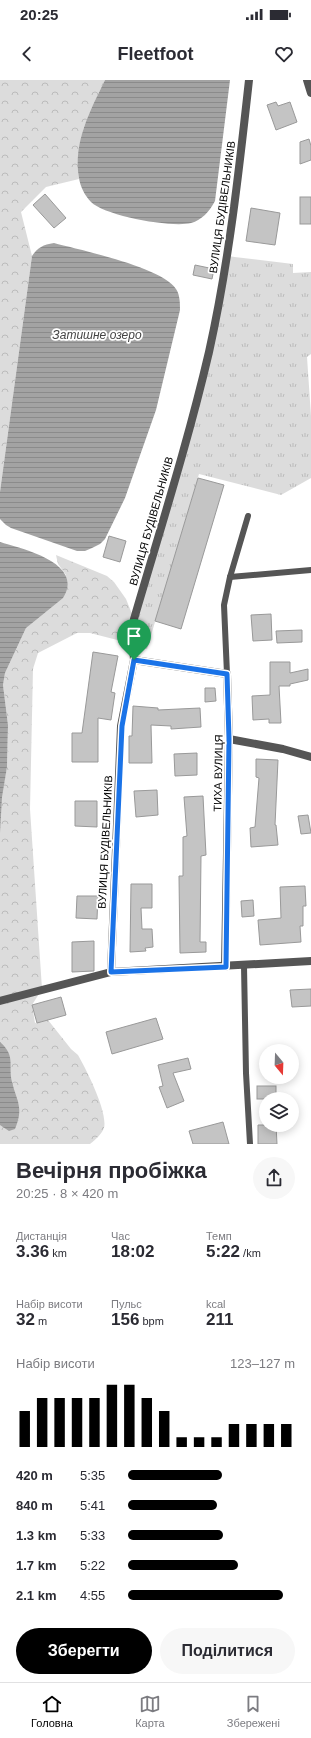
<!DOCTYPE html>
<html lang="uk">
<head>
<meta charset="utf-8">
<style>
  body { margin:0; font-family:Helvetica,sans-serif; background:#f7f7f7; color:#2b2b33; height:100vh; display:flex; flex-direction:column; font-size:15px; white-space:nowrap }
  * { box-sizing:border-box; margin:0 }
  p { font-size:13px; color:#7c7c81 }
  .icon { flex:none; width:22px; height:22px; fill:none; stroke:currentColor; stroke-width:2; stroke-linecap:round; stroke-linejoin:round }
  .map { position:relative; height:1064px; overflow:hidden }
  .sheet { display:flex; flex-direction:column; background:#fff; flex:1 }
  .sheet>* { flex:none }
  .needle { width:26px; rotate:161deg }
  .tools { position:absolute; left:259px; top:964px; display:grid; gap:8px }
  .tools a { display:grid; place-items:center; width:40px; height:40px; border-radius:50%; background:#fff; box-shadow:0 2px 10px #0003; font-size:20px }
  .pin { position:absolute; display:grid; place-items:center; width:34px; height:34px; color:#fff; margin:-41px -17px; border-radius:50% 50% 50% 0; rotate:-45deg; box-shadow:0 0 4px #0007 }
  .pin .icon { rotate:45deg }
  .round { display:grid; place-items:center; flex:none; width:42px; height:42px; border-radius:21px; background:#f7f7f7 }
  .overview { display:flex; align-items:center; justify-content:space-between; height:68px; padding:0 16px }
  h1 { font-size:22px; font-weight:800; line-height:30px }
  .metrics { display:grid; grid-template-columns:repeat(3,1fr); gap:6px; height:68px; padding:4px 16px }
  .metrics div { display:grid; align-content:center }
  .metrics b { font-size:17px; font-weight:800 }
  .metrics small { font-size:11px; font-weight:400 }
  .metrics p { font-size:11px }
  .chart { height:112px; padding:8px 16px }
  .chart p { display:flex; justify-content:space-between }
  .chart svg { width:100%; height:72px; margin-top:4px; stroke:#000; stroke-width:6 }
  .action { display:flex; gap:8px; margin-top:auto; padding:8px 16px }
  .action a { flex:1; height:46px; border-radius:24px; background:#000; color:#fff; font-size:16px; font-weight:800; line-height:46px; text-align:center }
  .action a+a { background:#f7f7f7; color:#2b2b33 }
  ul { padding:0 16px; list-style:none; font-size:13px }
  li { display:grid; grid-template-columns:64px 48px 1fr; align-items:center; height:30px }
  li i { height:10px; border-radius:5px; background:#000 }
  .status { display:flex; justify-content:space-between; align-items:center; height:28px; padding:0 20px; background:#fff; direction:ltr }
  .status svg { height:11px; fill:currentColor }
  header { display:flex; justify-content:space-between; align-items:center; height:52px; padding:0 16px; background:#fff; font-size:18px; font-weight:800 }
  .menu { display:flex; justify-content:space-around; align-items:center; height:56px; border-top:1px solid #e1e1e2; background:#fff; font-size:11px; color:#7c7c81 }
  .menu a { display:grid; justify-items:center; gap:2px }
  .menu .on { color:#000 }
  .map>svg:first-child { display:block }
  .grass { fill:url(#grass-tufts) }
  .forest { fill:url(#forest-crowns) }
  .water { fill:url(#water-rules) }
  .building { fill:#c4c4c4; stroke:#999 }
  .lines { fill:none; stroke-linecap:round; stroke-linejoin:round }
  .service { stroke:#555; stroke-width:6 }
  .minor { stroke:#555; stroke-width:8 }
  .route-casing { stroke:#fff; stroke-width:8 }
  .route { stroke:#1a73e8; stroke-width:5 }
  .labels { text-anchor:middle; dominant-baseline:central; stroke-width:3.5; stroke-linejoin:round; paint-order:stroke }
  .street-label { font-size:11px; fill:#000; stroke:#fff }
  .water-label { font-size:12px; font-style:italic; fill:#444; stroke:#fff }
</style>
</head>
<body>
<div class="status"><b>20:25</b><svg viewBox="0 0 49 12"><path d="M0 12V9h3v3zM5 12V6h3v6zM10 12V3h3v9zM15 12V0h3v12zM26 1h20v11H26zM47 4h2v5h-2z"/></svg></div>
<header><svg class="icon" aria-label="back" viewBox="0 0 24 24"><path d="M15 5l-7 7 7 7"/></svg>Fleetfoot<svg class="icon" aria-label="heart" viewBox="0 0 24 24"><path d="M12 20l-8-8c-3-5 5-10 8-4 3-6 11-1 8 4z"/></svg></header>
<div class="map">
<svg width="311" height="1064" viewBox="0 0 311 1064">
  <defs>
    <pattern id="grass-tufts" width="24" height="20" patternUnits="userSpaceOnUse"><rect width="24" height="20" fill="#dcdcdc"/><path d="M3 7l-1-3M5 7V3M7 7l1-3M15 17l-1-3M17 17v-4M19 17l1-3" fill="none" stroke="#bbb"/></pattern>
    <pattern id="forest-crowns" width="20" height="18" patternUnits="userSpaceOnUse"><rect width="20" height="18" fill="#dcdcdc"/><path d="M2 6a3 3 0 1 1 6 0M12 15a3 3 0 1 1 6 0" fill="none" stroke="#bbb"/></pattern>
    <pattern id="water-rules" width="6" height="5" patternUnits="userSpaceOnUse"><rect width="6" height="5" fill="#a3a3a3"/><path d="M0 2.5h6" fill="none" stroke="#8b8b8b"/></pattern>
  </defs>
  <rect width="100%" height="100%" fill="#fff"/>
  <polygon class="grass" points="226,176 293,184 293,193 311,192 311,274 307,277 311,336 311,398 281,415 199,394 147,569 133,564 134,539 197,320"/>
  <g class="forest">
    <path d="M0,0h105c-18,38 -29,55 -26,99l-33,8 -25,25 11,44 -32,236z"/>
    <path d="M56,475l51,21 7,6 12,17 8,20 -1,25 -43,-11h-13l-39,20 -5,16 -3,140 12,180 -10,16 3,18 13,-3 23,29 7,6c8,14 30,57 26,73 -3,7 -8,11 -14,16h-90v-339l7,-38 1,-42 -5,-40 2,-12 21,-45 9,-9 31,-44 -8,-11z"/>
  </g>
  <g class="water">
    <path d="M105,0h125l-15,121c-6,11 -13,19 -24,22 -19,5 -86,-7 -100,-21 -6,-6 -11,-16 -12,-24 -6,-36 11,-67 26,-98z"/>
    <path d="M54,163c26,7 108,24 122,46 4,6 4,14 4,21l-24,100 -31,88 -20,41 -5,5 -8,4 -7,3h-8l-66,-23 -5,-3 -6,-6v-27l32,-236c6,-9 11,-11 22,-13z"/>
    <path d="M0,462c23,7 85,21 63,56l-37,30 -21,45 -2,12 5,40 -1,42 -5,30 -2,36z"/>
    <path d="M0,962c16,14 8,23 12,40 5,20 12,26 3,47l-6,2 -9,-6z"/>
  </g>
  <g class="building">
    <polygon points="276,22 278,26 290,22 297,42 276,50 267,25"/>
    <polygon points="309,59 311,66 311,80 300,84 300,62"/>
    <polygon points="45,114 66,138 54,148 33,125"/>
    <rect x="300" y="117" width="11" height="27"/>
    <polygon points="251,128 280,133 275,165 246,161"/>
    <polygon points="195,185 214,189 212,199 193,195"/>
    <polygon points="198,398 224,405 181,549 155,541"/>
    <polygon points="109,456 126,461 120,482 103,477"/>
    <polygon points="271,534 272,560 253,561 251,535"/>
    <polygon points="302,550 302,562 277,563 276,551"/>
    <polygon points="93,572 118,576 111,612 115,613 111,640 98,638 98,682 72,682 72,653 82,653"/>
    <polygon points="270,582 290,582 290,593 308,589 308,600 290,604 290,606 279,606 281,643 269,643 269,639 253,640 252,616 270,615"/>
    <polygon points="205,608 215,608 216,621 205,622"/>
    <polygon points="133,626 158,628 158,630 200,628 201,647 171,649 171,646 151,645 152,683 129,683 129,656 132,656"/>
    <polygon points="197,673 197,695 175,696 174,674"/>
    <polygon points="256,679 278,680 275,745 276,745 278,765 251,767 250,748 255,747 259,698 256,697"/>
    <polygon points="157,710 158,735 136,737 134,711"/>
    <polygon points="203,716 206,775 201,776 200,862 206,862 206,872 180,873 179,796 183,796 183,757 187,756 184,717"/>
    <polygon points="75,721 97,721 97,747 75,746"/>
    <polygon points="308,735 311,753 301,754 298,736"/>
    <polygon points="131,804 152,804 152,828 141,828 142,849 152,849 153,867 145,868 146,871 130,872"/>
    <polygon points="305,806 306,826 303,826 303,846 300,846 301,862 260,865 258,840 281,838 280,807"/>
    <polygon points="77,816 98,816 97,839 76,838"/>
    <polygon points="253,820 254,836 242,837 241,821"/>
    <polygon points="94,861 94,891 72,892 72,862"/>
    <polygon points="311,909 311,926 292,927 290,910"/>
    <polygon points="61,917 66,935 37,943 32,925"/>
    <polygon points="156,938 163,959 112,974 106,952"/>
    <polygon points="188,978 191,989 173,993 184,1021 167,1028 159,1007 163,1006 158,985"/>
    <rect x="257" y="1006" width="19" height="13"/>
    <polygon points="223,1042 229,1064 193,1064 189,1051"/>
    <polygon points="258,1045 276,1045 277,1064 258,1064"/>
  </g>
  <g class="lines">
    <g class="service">
      <polyline points="230,497 311,490"/>
      <polyline points="227,594 224,525 230,497 248,436"/>
      <polyline points="244,886 246,993 250,1064"/>
    </g>
    <g class="minor">
      <polyline points="307,0 311,13"/>
      <polyline points="134,580 227,594 229,659 225,887"/>
      <polyline points="229,659 283,669 311,677"/>
      <path d="M111,892l10,-246 13,-66 -1,-16 1,-25c26,-89 54,-177 75,-267 20,-90 30,-181 40,-272"/>
      <polyline points="0,921 111,892 311,881"/>
    </g>
  </g>
  <g class="lines">
    <g class="route-casing">
      <polygon id="route" points="134,580 227,594 229,659 226,887 111,892 122,646"/>
    </g>
    <use href="#route" class="route"/>
  </g>
  <g class="labels">
    <g class="street-label">
      <text transform="translate(222 127) rotate(-82)">ВУЛИЦЯ БУДІВЕЛЬНИКІВ</text>
      <text transform="translate(151 441) rotate(-74)">ВУЛИЦЯ БУДІВЕЛЬНИКІВ</text>
      <text transform="translate(218 693) rotate(-89)">ТИХА ВУЛИЦЯ</text>
      <text transform="translate(105 762) rotate(-87)">ВУЛИЦЯ БУДІВЕЛЬНИКІВ</text>
    </g>
    <g class="water-label">
      <text x="97" y="255">Затишне озеро</text>
    </g>
  </g>
</svg>
<div class="tools">
<a><svg class="needle" viewBox="-14 -14 28 28"><path d="M0-13l5 13h-10z" fill="#e53935"/><path d="M0 13l5-13h-10z" fill="#7c7c81"/></svg></a>
<a><svg class="icon" aria-label="layers" viewBox="0 0 24 24"><path d="M12 4l9 5-9 5-9-5zM3 14l9 5 9-5"/></svg></a>
</div>
<div class="pin" style="left:134px;top:580px;background:#1e9e55"><svg class="icon" aria-label="arrive" viewBox="0 0 24 24"><path d="M6 21V4h12l-3 4 3 4H6"/></svg></div>
</div>
<section class="sheet">
<div class="overview"><div><h1>Вечірня пробіжка</h1><p>20:25 · 8 × 420 m</p></div><a class="round"><svg class="icon" aria-label="share" viewBox="0 0 24 24"><path d="M12 15V3M7 8l5-5 5 5M5 13v7h14v-7"/></svg></a></div>
<div class="metrics">
<div><p>Дистанція</p><b>3.36<small> km</small></b></div>
<div><p>Час</p><b>18:02</b></div>
<div><p>Темп</p><b>5:22<small> /km</small></b></div>
</div>
<div class="metrics">
<div><p>Набір висоти</p><b>32<small> m</small></b></div>
<div><p>Пульс</p><b>156<small> bpm</small></b></div>
<div><p>kcal</p><b>211</b></div>
</div>
<div class="chart"><p><span>Набір висоти</span>123–127 m</p>
<svg viewBox="0 0 160 44" preserveAspectRatio="none"><path d="M5 44V22M15 44V14M25 44V14M35 44V14M45 44V14M55 44V6M65 44V6M75 44V14M85 44V22M95 44V38M105 44V38M115 44V38M125 44V30M135 44V30M145 44V30M155 44V30"/></svg>
</div>
<ul>
<li><b>420 m</b>5:35<i style="width:56%"></i></li>
<li><b>840 m</b>5:41<i style="width:53%"></i></li>
<li><b>1.3 km</b>5:33<i style="width:57%"></i></li>
<li><b>1.7 km</b>5:22<i style="width:66%"></i></li>
<li><b>2.1 km</b>4:55<i style="width:93%"></i></li>
</ul>
<div class="action"><a>Зберегти</a><a>Поділитися</a></div>
</section>
<nav class="menu">
<a class="on"><svg class="icon" aria-label="home" viewBox="0 0 24 24"><path d="M3 11l9-7 9 7M6 9v11h12V9"/></svg>Головна</a>
<a><svg class="icon" aria-label="map" viewBox="0 0 24 24"><path d="M3 6l6-2 6 2 6-2v14l-6 2-6-2-6 2zM9 4v14M15 6v14"/></svg>Карта</a>
<a><svg class="icon" aria-label="saved" viewBox="0 0 24 24"><path d="M7 4h10v16l-5-4-5 4z"/></svg>Збережені</a>
</nav>
</body>
</html>
